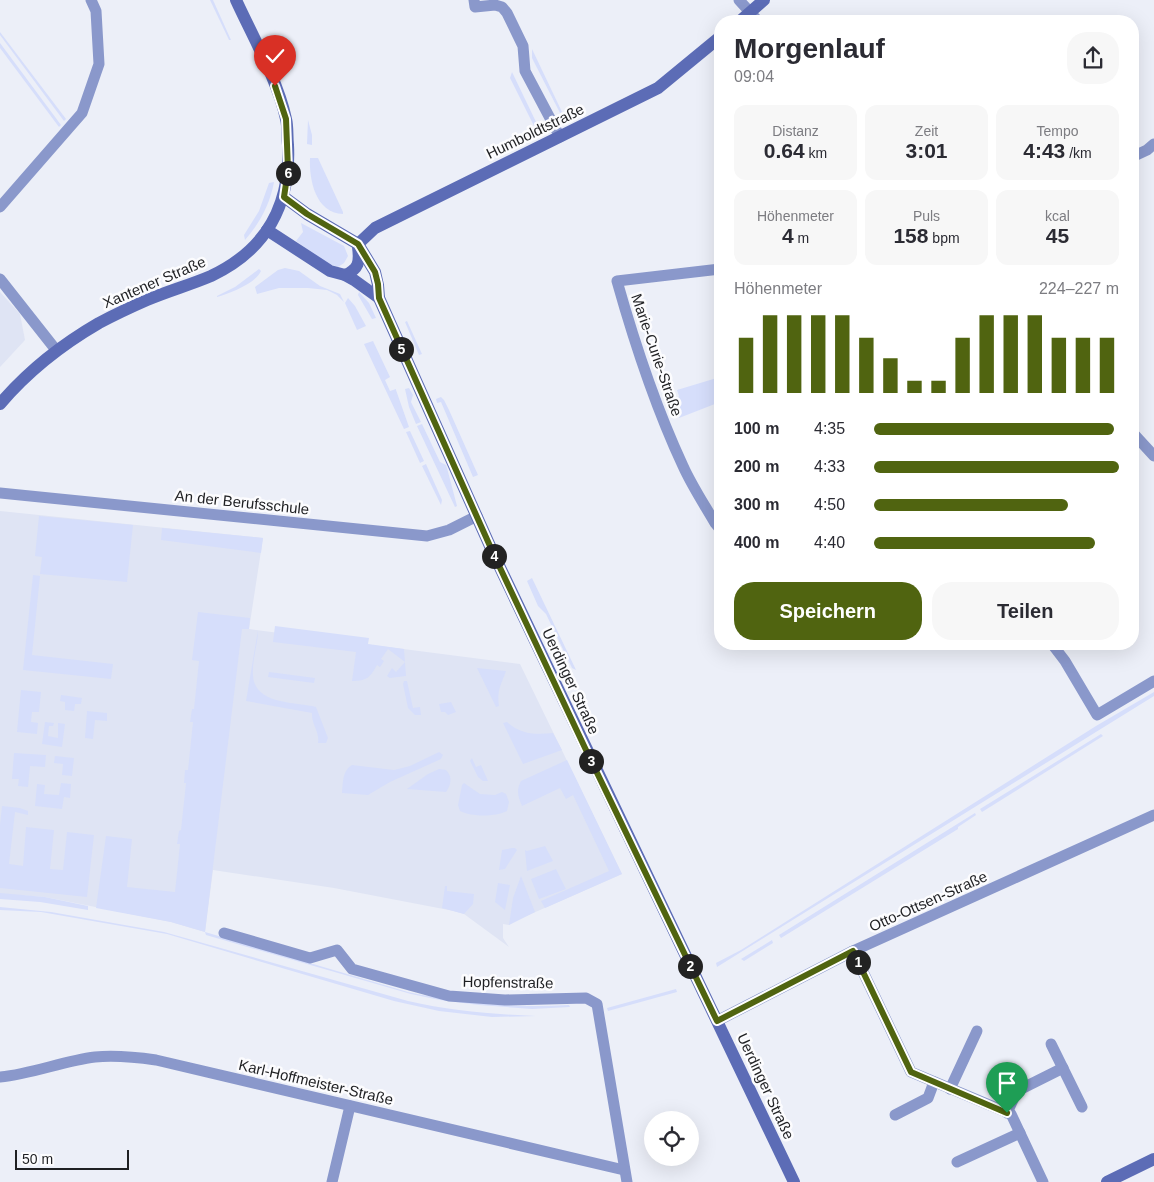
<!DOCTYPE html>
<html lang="de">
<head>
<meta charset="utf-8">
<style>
  body { margin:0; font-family:Helvetica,sans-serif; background:#f7f7f7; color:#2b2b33; height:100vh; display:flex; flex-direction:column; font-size:19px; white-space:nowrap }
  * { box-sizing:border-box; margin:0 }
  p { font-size:16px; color:#7c7c81 }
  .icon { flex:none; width:28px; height:28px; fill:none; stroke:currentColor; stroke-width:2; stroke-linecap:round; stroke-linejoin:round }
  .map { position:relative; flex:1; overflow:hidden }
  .sheet { position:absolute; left:714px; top:15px; width:425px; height:635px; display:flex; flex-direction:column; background:#fff; border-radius:20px; box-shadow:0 5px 20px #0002 }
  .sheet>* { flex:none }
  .controls { position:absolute; left:644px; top:1111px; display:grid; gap:10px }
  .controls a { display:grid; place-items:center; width:55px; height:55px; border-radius:50%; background:#fff; box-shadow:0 5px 20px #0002; font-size:25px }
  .scale { position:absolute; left:15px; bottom:12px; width:114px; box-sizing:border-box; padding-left:5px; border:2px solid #1f2023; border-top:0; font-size:14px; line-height:18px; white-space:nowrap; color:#1f2023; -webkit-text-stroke:4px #fcfcfe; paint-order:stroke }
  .pin { position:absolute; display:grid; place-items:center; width:42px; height:42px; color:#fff; margin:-51px -21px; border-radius:50% 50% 50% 0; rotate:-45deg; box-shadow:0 0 5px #0007 }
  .pin .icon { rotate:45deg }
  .km { position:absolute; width:25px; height:25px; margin:-12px; border-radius:50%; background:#222; color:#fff; font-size:14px; line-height:25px; text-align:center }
  .round { display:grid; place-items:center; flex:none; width:52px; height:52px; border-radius:20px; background:#f7f7f7 }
  .summary { display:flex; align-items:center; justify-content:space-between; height:85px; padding:0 20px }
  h1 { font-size:28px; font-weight:700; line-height:38px }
  .stats { display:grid; grid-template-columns:repeat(3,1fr); gap:8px; height:85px; padding:5px 20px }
  .stats div { display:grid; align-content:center; border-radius:12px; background:#f7f7f7; text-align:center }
  .stats b { font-size:21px; font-weight:700 }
  .stats small { font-size:14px; font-weight:400 }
  .stats p { font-size:14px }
  .chart { height:140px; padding:10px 20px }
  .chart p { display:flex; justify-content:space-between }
  .chart svg { width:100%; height:90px; margin-top:5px; stroke:#506410; stroke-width:6 }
  .button { display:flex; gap:10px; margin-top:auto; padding:10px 20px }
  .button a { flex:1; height:58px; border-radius:20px; background:#506410; color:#fff; font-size:20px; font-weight:700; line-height:58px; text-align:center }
  .button a+a { background:#f7f7f7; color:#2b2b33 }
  ul { padding:0 20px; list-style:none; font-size:16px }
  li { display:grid; grid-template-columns:80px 60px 1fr; align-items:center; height:38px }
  li i { height:12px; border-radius:6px; background:#506410 }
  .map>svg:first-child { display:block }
  .built { fill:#dfe4f4 }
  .green { fill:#d6defb }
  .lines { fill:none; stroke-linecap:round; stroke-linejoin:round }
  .street { stroke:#8a98cb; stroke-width:11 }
  .secondary { stroke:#5c6cb6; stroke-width:12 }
  .route-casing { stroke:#fff; stroke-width:10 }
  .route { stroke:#506410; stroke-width:6 }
  .labels { text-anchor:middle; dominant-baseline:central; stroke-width:5; stroke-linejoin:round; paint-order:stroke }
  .street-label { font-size:15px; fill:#1f2023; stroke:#fcfcfe }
</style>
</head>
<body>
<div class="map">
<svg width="1154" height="1182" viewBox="0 0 1154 1182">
  <rect width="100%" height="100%" fill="#eceff8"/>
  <g class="built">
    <polygon points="0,292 20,314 25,340 0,367"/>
    <polygon points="0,511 263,538 249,629 520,664 622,874 515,921 509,925 503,924 503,938 509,947 464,914 454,911 334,888 213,870 205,932 171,922 45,897 0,894"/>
  </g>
  <g class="green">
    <polygon points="210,0 213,0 231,40 229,40"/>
    <polygon points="0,32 66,119 64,121 0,35"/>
    <polygon points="0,43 61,125 59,127 0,48"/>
    <polygon points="532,49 562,112 560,113 532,58"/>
    <polygon points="512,72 537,124 534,126 510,78"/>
    <polygon points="308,120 312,135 312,145 307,144"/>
    <path d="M310,158h8l25,54v2c-28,-1 -34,-35 -33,-56z"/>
    <path d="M274,182c-4,22 -14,41 -29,58l-1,-5 15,-24 10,-28z"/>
    <polygon points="301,223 344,246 348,256 344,263 338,267 326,263 296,241 303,232"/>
    <polygon points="285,268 299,271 320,286 340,294 344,302 337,295 327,290 308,288 279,288 257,294 255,287 278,270"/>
    <path d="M259,269l2,2c-6,13 -31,22 -44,26v-1l18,-9z"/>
    <polygon points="359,292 369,303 376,318 372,319 358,295"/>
    <polygon points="348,298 355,306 366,326 357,330 345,303"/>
    <polygon points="407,321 422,354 419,355 405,322"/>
    <polygon points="373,341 390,377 385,380 390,391 396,389 396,390 409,427 404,429 364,344"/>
    <polygon points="720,377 720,402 679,418 674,406 679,396 677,390"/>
    <polygon points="409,388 413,395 411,402 421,422 416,424 409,407 405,389"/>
    <polygon points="441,397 444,400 449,410 478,475 473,477 441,402 437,403 436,399"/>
    <polygon points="422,424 440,462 446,465 447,468 457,506 455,507 417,426"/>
    <polygon points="410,431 424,461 420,463 406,432"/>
    <polygon points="426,464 442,500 441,505 422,466"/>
    <polygon points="39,516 133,525 127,582 40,574 42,557 35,556"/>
    <polygon points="162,528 263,538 261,553 161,540"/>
    <polygon points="33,575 40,576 32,655 113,664 111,679 23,670"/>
    <polygon points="532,578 576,670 572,668 546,614 538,606 527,581"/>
    <polygon points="198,612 250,618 249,629 242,629 205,932 171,922 96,908 106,836 132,839 127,887 175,892 180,844 177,844 179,831 181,830 186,783 184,783 185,770 188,770 193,722 190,722 192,709 194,709 199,661 192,660"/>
    <path d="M275,626l94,12 -1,6 36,5 2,27 -16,2 -3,-2 5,-8 4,4 9,-10 -17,-13 -7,10 3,2 -4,6 -3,-2c-7,13 -11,16 -25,16l4,-29 -83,-10z"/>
    <path d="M258,630c0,14 -6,30 -5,45 1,30 43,27 63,32l12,31 -2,5h-8c2,-11 -7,-19 -6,-30l-66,-12z"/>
    <path d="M477,668l29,3c-5,15 -9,17 -7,35l-3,1z"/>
    <polygon points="269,672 315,678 314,683 268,677"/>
    <polygon points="404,681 407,681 413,708 420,707 421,715 415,715 408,708 403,684"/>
    <polygon points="21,690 41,692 39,712 32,712 31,722 38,723 37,734 17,732"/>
    <polygon points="1154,692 1154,696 717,967 716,963 741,950 1096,726"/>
    <polygon points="61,695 82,698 81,704 75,704 74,711 65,710 65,702 60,701"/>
    <polygon points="451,702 456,712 448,715 445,712 441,712 439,704"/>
    <polygon points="87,711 107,713 107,721 95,720 93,739 85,738"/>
    <polygon points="45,722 54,723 53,726 49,726 48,736 58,738 58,723 65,724 62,747 42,744"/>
    <path d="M507,722c13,12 29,13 46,11l9,17 -39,14 -20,-41z"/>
    <polygon points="1101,734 1103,736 982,812 980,809"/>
    <path d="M439,752l4,3 -2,4 -51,23 -22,13 -26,-2c1,-10 0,-22 10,-28l42,5 16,-4z"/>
    <polygon points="14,753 46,755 45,767 30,766 28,787 18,786 19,779 12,779"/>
    <polygon points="55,756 74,758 72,776 62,775 63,764 54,763"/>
    <polygon points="472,758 476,767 481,765 488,781 483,781 478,777 470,761"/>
    <path d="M567,760l55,114 -77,34 -4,-7 68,-30 -36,-76 -7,4 -6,-11 -38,18c-4,-9 -6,-16 -1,-25z"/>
    <path d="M439,769l7,1c7,7 5,15 0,22l-39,-3 21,-15z"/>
    <polygon points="61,783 71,784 70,798 64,797 62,809 35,806 37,784 45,785 44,794 59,795"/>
    <path d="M464,783l16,11 15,1 7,-3 4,2 3,8 -2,9c-12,6 -35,6 -47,0l-2,-6 4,-20z"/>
    <polygon points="2,806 20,808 28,811 28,815 15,812 9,864 23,866 26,827 54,830 50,869 63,870 67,832 94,835 87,897 0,888 0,825"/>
    <polygon points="975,813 976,815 958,827 958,829 781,938 779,935"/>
    <polygon points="545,846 553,861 527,871 525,850 527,851"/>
    <polygon points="512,848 515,848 517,850 505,869 499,870 502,850"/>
    <polygon points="556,869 566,889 539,899 531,879"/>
    <polygon points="521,876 535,912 509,925 513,898"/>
    <polygon points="498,883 510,885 505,910 495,902"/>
    <polygon points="445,886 447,886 447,891 474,894 473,904 464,914 442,908"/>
    <polygon points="0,893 45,897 88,906 88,910 40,902 0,899"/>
    <path d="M0,907l51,5 113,20 244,69c43,10 84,13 128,15l-44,1 -53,-6 -45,-10 -227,-67 -126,-22 -41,-2z"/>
    <path d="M205,932l203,60c55,12 106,16 161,13l1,2 -38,2 -53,-4 -39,-5 -29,-6 -205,-59z"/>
    <polygon points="772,940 773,943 744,961 741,959"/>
    <polygon points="676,989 677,992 608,1011 607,1008"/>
  </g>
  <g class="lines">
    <g class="street">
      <polyline points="474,0 475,7 495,5 502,7 507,13 523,46 525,71 560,137"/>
      <polyline points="739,0 758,21"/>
      <polyline points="1132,157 1147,150 1154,144"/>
      <polyline points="0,207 82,113 99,64 96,11 91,0"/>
      <path d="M720,269l-103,12c18,64 38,125 66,185 9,20 21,38 32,57l5,6"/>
      <polyline points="0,279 56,350"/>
      <polyline points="1132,432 1154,456"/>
      <polyline points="0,493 427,536 449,530 477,516"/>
      <polyline points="1052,644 1065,661 1097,715 1154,681"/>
      <polyline points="224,933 310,958 337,950 352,969 449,996 505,1000 586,998 597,1004 627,1182"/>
      <polyline points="853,951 911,1072 1011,1114 1043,1182"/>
      <polyline points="717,1021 853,951 1154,815"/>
      <polyline points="1051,1044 1082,1107"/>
      <path d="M0,1077c32,-3 63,-16 95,-20 21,-2 40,0 61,3l468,110"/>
      <polyline points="950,1089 977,1031"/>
      <polyline points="1007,1113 1017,1091 1063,1068"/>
      <polyline points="895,1115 928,1098 934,1082"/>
      <polyline points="957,1162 1020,1133"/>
      <polyline points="332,1182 350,1106"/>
    </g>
    <g class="secondary">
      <polyline points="740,21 764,0"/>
      <polyline points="284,197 307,214 358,244 375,272 378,285 379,298 494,555 794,1182"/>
      <polyline points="267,230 330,271 345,275 354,280 379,298"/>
      <polyline points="358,244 375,228 658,88 720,37"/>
      <path d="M345,275c14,-6 15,-13 13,-28"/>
      <path d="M0,404c28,-33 61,-59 99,-81 15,-8 32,-16 48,-23 21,-9 43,-15 64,-24 55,-26 80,-71 77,-131 -1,-9 0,-18 -2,-26 -8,-38 -34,-84 -50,-119"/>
      <polyline points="1107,1182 1154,1159"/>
    </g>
  </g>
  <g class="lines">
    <g class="route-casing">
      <polyline id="route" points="275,86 286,119 288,170 284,197 307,214 358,244 375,272 378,284 379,298 494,555 586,750 717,1021 853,951 911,1072 1007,1113"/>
    </g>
    <use href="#route" class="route"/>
  </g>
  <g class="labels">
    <g class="street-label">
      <text transform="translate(535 131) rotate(-26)">Humboldtstraße</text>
      <text transform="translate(154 282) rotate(-23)">Xantener Straße</text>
      <text transform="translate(657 355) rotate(71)">Marie-Curie-Straße</text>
      <text transform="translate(242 502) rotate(6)">An der Berufsschule</text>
      <text transform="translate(571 681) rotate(65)">Uerdinger Straße</text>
      <text transform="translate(928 901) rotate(-24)">Otto-Ottsen-Straße</text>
      <text transform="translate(508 982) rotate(1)">Hopfenstraße</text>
      <text transform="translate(316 1082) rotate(13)">Karl-Hoffmeister-Straße</text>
      <text transform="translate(766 1086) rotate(65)">Uerdinger Straße</text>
    </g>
  </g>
</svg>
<div class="controls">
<a><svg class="icon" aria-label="locate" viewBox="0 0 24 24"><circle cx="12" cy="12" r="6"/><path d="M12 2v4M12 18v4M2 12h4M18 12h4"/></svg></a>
</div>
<div class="scale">50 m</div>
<div class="pin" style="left:1007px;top:1113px;background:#1e9e55"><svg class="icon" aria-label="arrive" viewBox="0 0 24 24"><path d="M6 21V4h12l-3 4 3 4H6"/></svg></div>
<div class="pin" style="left:275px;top:86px;background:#d93025"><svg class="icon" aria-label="check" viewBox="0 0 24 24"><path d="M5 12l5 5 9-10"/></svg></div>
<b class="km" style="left:858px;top:962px">1</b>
<b class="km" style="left:690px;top:966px">2</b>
<b class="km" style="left:591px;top:761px">3</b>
<b class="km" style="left:494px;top:556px">4</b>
<b class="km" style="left:401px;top:349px">5</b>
<b class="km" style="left:288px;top:173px">6</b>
<section class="sheet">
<div class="summary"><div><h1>Morgenlauf</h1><p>09:04</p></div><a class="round"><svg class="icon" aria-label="share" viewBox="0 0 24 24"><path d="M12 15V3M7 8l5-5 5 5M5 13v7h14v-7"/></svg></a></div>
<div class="stats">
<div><p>Distanz</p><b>0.64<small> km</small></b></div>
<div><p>Zeit</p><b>3:01</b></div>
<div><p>Tempo</p><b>4:43<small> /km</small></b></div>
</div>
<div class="stats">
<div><p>Höhenmeter</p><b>4<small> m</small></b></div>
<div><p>Puls</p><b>158<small> bpm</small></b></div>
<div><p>kcal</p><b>45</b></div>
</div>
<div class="chart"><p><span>Höhenmeter</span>224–227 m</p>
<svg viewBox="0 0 160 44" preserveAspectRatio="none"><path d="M5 44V17M15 44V6M25 44V6M35 44V6M45 44V6M55 44V17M65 44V27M75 44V38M85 44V38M95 44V17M105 44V6M115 44V6M125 44V6M135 44V17M145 44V17M155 44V17"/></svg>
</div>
<ul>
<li><b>100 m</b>4:35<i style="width:98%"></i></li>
<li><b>200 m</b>4:33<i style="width:100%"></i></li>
<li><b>300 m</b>4:50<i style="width:79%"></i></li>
<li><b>400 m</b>4:40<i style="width:90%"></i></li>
</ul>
<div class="button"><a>Speichern</a><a>Teilen</a></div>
</section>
</div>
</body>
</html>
